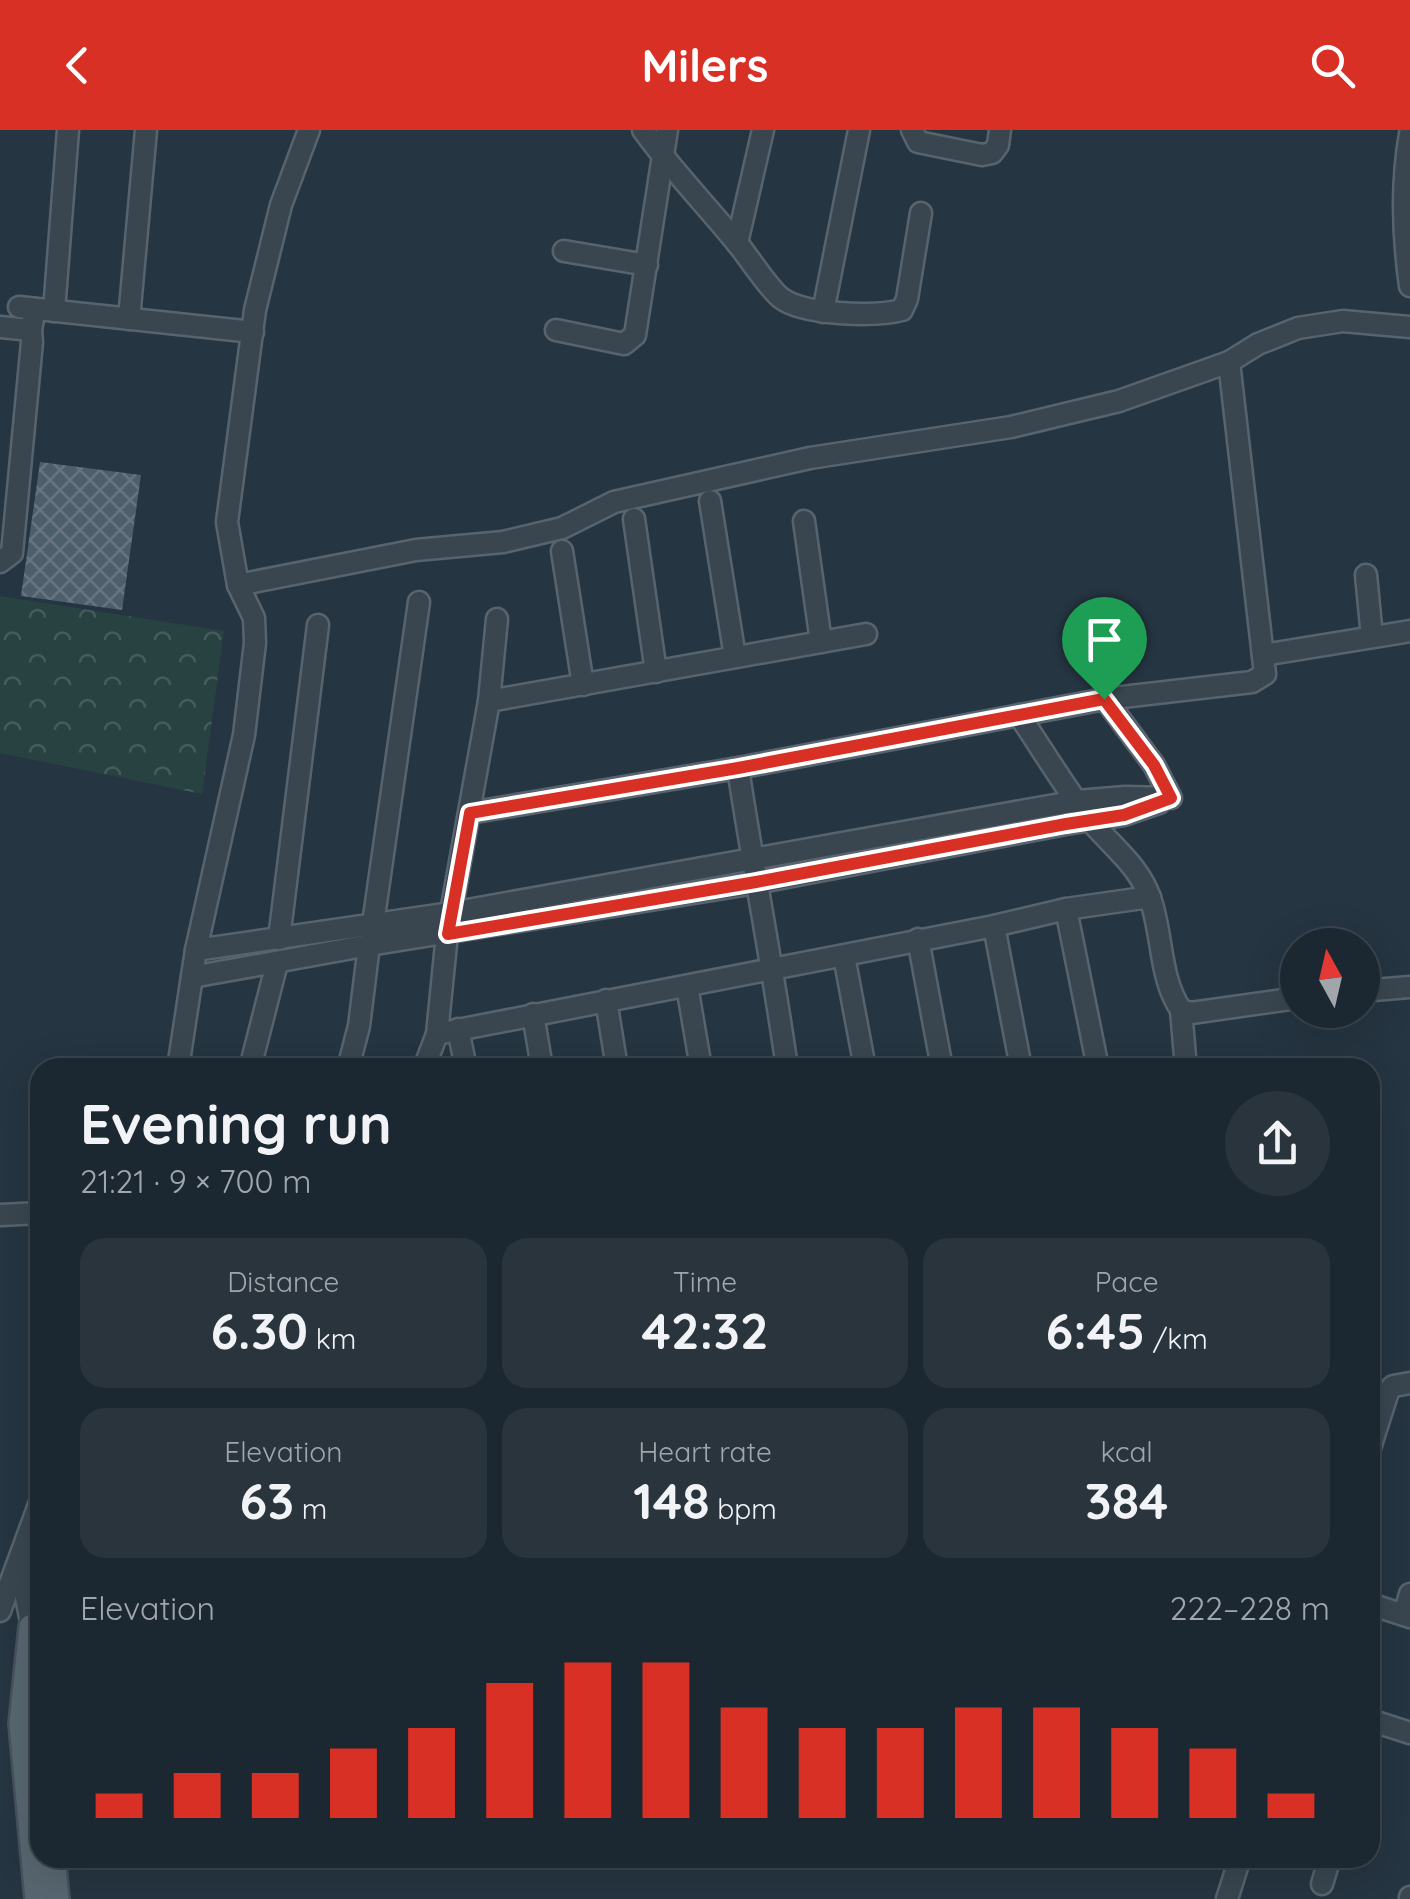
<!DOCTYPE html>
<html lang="en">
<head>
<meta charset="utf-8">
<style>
  body { margin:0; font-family:Quicksand,sans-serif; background:#29343d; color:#f1f3f6; height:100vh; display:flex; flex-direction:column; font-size:38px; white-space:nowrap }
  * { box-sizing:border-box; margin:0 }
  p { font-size:32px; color:#a0a6ab }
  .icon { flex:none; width:55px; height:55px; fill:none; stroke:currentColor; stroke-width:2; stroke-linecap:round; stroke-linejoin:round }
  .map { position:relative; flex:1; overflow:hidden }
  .details { position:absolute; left:30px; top:928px; width:1350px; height:810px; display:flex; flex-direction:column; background:#1c2831; border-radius:30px; box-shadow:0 10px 40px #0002,0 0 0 2px #3a444d }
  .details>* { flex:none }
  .needle { width:65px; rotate:352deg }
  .tools { position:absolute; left:1280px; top:798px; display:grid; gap:20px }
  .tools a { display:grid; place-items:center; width:100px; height:100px; border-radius:50%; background:#1c2831; box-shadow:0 10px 40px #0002,0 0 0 2px #3a444d; font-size:50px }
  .pin { position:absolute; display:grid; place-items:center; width:85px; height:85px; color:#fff; margin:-102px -42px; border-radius:50% 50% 50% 0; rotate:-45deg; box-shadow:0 0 10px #0007 }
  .pin .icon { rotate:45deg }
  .round { display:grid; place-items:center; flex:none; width:105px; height:105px; border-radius:52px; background:#29343d }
  .summary { display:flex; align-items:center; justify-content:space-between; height:170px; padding:0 50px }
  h1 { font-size:55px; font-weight:700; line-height:75px }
  .stats { display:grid; grid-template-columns:repeat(3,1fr); gap:15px; height:170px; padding:10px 50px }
  .stats div { display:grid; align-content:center; border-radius:25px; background:#29343d; text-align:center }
  .stats b { font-size:50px; font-weight:700 }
  .stats small { font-size:28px; font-weight:400 }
  .stats p { font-size:28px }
  .chart { height:280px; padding:20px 50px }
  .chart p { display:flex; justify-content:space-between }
  .chart svg { width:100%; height:180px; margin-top:10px; stroke:#d93025; stroke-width:6 }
  header { display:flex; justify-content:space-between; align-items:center; height:130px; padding:0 50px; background:#d93025; color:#fff; font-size:45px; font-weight:700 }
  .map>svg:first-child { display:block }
  .forest { fill:url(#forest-crowns) }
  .building { fill:url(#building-cross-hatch) }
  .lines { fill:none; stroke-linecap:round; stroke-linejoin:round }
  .minor-casing { stroke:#57646e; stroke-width:25 }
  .major-casing { stroke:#46525d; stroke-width:30 }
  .minor { stroke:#394650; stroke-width:20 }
  .major { stroke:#576670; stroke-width:25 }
  .route-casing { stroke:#fff; stroke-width:20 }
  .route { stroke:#d93025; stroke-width:12 }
</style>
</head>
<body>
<header><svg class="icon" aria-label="back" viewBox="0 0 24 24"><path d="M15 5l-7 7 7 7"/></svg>Milers<svg class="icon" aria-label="search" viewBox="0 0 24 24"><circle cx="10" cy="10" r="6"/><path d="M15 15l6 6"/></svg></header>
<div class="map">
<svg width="1410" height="1769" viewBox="0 0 1410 1769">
  <defs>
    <pattern id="forest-crowns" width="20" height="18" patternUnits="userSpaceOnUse" patternTransform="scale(2.5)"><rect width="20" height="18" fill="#274241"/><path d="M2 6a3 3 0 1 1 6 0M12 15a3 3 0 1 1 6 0" fill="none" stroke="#445c5b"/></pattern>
    <pattern id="building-cross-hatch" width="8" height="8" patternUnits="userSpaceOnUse" patternTransform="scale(2.5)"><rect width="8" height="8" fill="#4e5f6c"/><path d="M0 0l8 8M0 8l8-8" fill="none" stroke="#657480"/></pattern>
  </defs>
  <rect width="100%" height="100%" fill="#253541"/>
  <polygon class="forest" points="0,466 224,501 202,664 0,623"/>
  <polygon class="building" points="40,332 141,345 122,480 21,466"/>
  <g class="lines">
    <g class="minor-casing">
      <g id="minor">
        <path d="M643,0c29,40 63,75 94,113 11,13 32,46 44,55 22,17 94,19 121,12l5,-11 14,-86"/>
        <polyline points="912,0 918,12 982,25 992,23 998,15 1000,0"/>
        <path d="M1410,4c-9,50 -7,102 0,152"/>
        <polyline points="737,113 763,0"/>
        <polyline points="564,121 647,135"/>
        <polyline points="19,177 253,202"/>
        <polyline points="54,181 68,0"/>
        <polyline points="823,182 859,0"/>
        <polyline points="129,189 146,0"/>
        <polyline points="0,197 31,200"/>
        <polyline points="556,200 624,214 635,205 667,0"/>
        <polyline points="710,371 735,527"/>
        <polyline points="634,389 656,542"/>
        <polyline points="804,391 821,512"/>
        <polyline points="562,421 583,555"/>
        <polyline points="0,432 12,423 32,212 31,200 35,179"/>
        <polyline points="1366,445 1372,507"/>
        <polyline points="238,455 416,420 503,412 562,398 614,372 810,328 1011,297 1119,271 1229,232 1258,214 1298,198 1343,191 1410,197"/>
        <polyline points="1263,525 1410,501"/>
        <polyline points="489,571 497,489"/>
        <path d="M1019,585c23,34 45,71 70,104 21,26 50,46 61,79 13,36 9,80 31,112l10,3 107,-15"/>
        <path d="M738,638c15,100 35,199 49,300"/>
        <polyline points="469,683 738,638 1105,569 1252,552 1265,544 1229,232"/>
        <polyline points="1066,779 1098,938"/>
        <polyline points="373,794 419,472"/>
        <polyline points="994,796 1021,938"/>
        <polyline points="279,809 318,495"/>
        <polyline points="918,809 942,938"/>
        <polyline points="196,820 451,783 1077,671 1125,667 1171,668 1154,635 1105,569"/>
        <polyline points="844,826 865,938"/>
        <polyline points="192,847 369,815 756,753 1066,694 1124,685 1159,673"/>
        <polyline points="687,856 701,938"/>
        <polyline points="1362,861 1410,857"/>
        <polyline points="606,870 617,938"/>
        <polyline points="1181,880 1186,938"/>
        <polyline points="533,884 542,938"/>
        <polyline points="458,899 466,938"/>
        <polyline points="437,904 447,804 489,571 866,504"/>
        <polyline points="178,938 196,820 244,605 255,513 254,488 238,455 227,392 255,180 281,75 309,0"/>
        <polyline points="250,938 277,833"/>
        <polyline points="348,938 359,896 369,815"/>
        <polyline points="424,938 437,904 994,796 1066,779 1150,767"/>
        <polyline points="0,1085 40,1083"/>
        <polyline points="1370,1318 1388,1262 1393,1256 1410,1253"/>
        <polyline points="19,1432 32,1497"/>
        <polyline points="1370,1474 1410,1487"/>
        <polyline points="0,1481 40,1372"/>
        <polyline points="1404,1485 1410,1464"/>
        <polyline points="1370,1590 1410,1603"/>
        <polyline points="1322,1754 1330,1728"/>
        <polyline points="1227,1769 1240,1728"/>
        <polyline points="1410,1769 1410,1767"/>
      </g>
    </g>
    <g class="major-casing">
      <g id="major">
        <polyline points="32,1497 22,1594 38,1769"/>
        <polyline points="52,1728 56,1769"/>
      </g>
    </g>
    <use href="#minor" class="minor"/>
    <use href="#major" class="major"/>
  </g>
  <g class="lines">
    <g class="route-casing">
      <polygon id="route" points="1104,569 1154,635 1171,668 1124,685 1066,694 756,752 448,804 470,683 738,638"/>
    </g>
    <use href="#route" class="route"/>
  </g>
</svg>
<div class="tools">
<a><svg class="needle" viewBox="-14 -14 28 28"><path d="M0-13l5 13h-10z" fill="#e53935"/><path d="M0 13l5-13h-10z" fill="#a0a6ab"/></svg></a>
</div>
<div class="pin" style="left:1104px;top:569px;background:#1e9e55"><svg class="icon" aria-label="arrive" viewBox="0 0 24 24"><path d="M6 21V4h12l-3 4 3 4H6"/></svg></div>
<section class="details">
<div class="summary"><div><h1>Evening run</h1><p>21:21 · 9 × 700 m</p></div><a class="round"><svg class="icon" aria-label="share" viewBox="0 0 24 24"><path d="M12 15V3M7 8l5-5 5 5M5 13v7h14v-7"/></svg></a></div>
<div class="stats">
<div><p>Distance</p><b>6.30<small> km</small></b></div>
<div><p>Time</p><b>42:32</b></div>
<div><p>Pace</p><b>6:45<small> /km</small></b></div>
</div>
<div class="stats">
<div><p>Elevation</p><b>63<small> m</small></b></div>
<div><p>Heart rate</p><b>148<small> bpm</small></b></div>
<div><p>kcal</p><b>384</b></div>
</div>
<div class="chart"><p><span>Elevation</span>222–228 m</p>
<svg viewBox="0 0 160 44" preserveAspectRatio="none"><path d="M5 44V38M15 44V33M25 44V33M35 44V27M45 44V22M55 44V11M65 44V6M75 44V6M85 44V17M95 44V22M105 44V22M115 44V17M125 44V17M135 44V22M145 44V27M155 44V38"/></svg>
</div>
</section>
</div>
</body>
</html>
